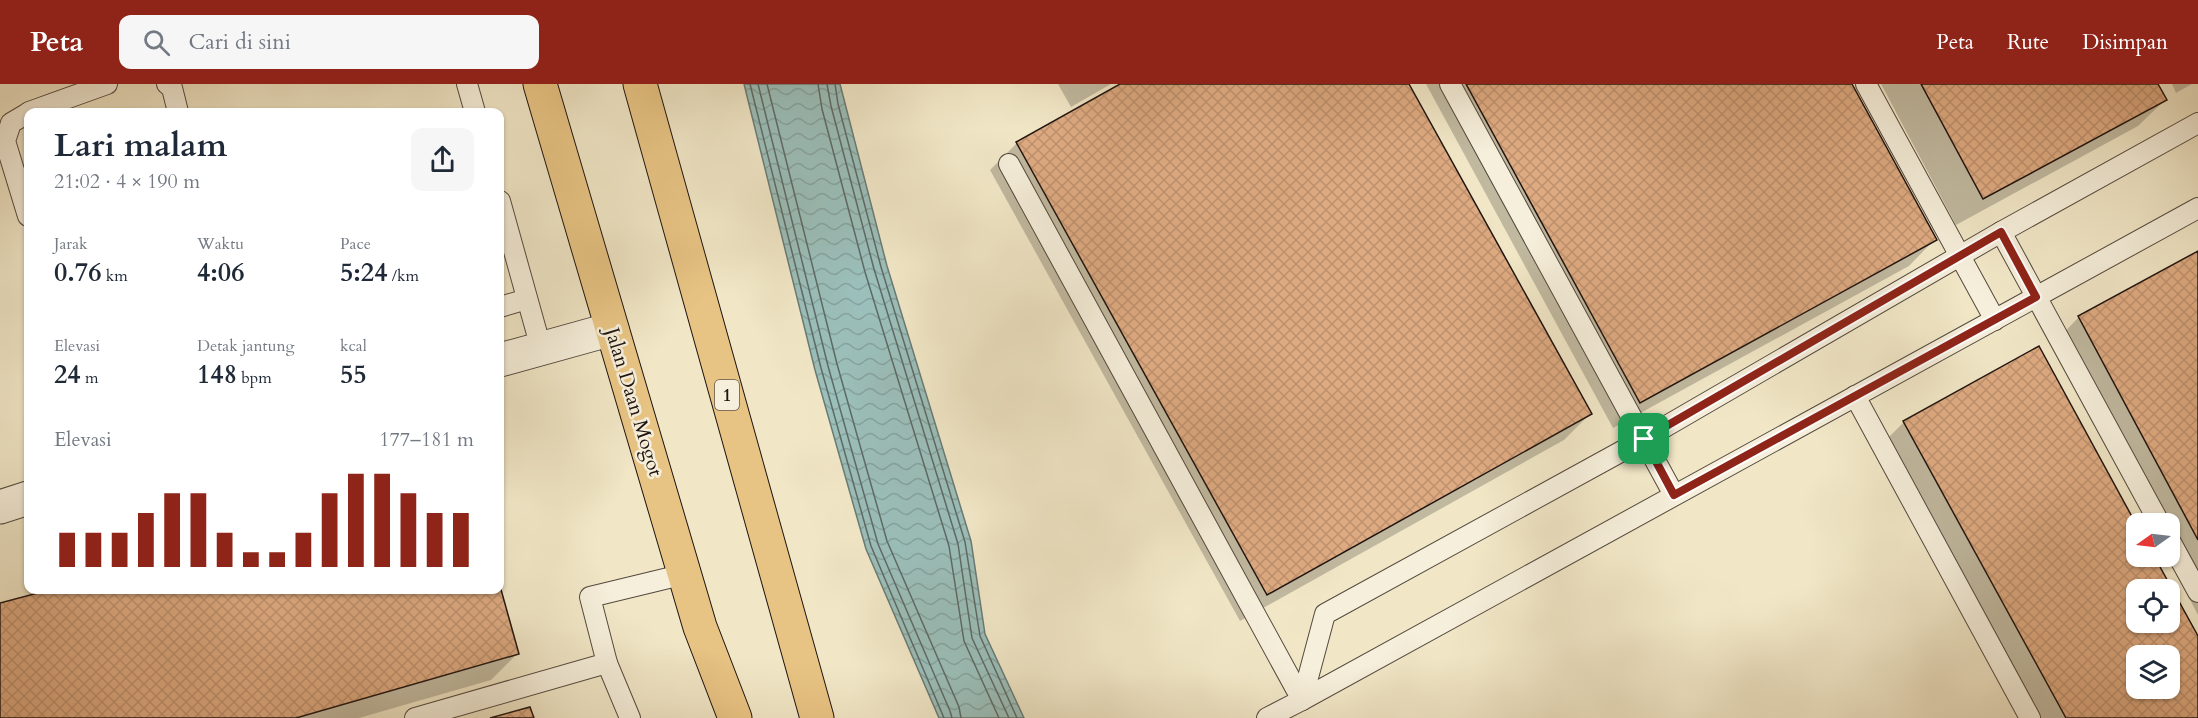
<!DOCTYPE html>
<html lang="id">
<head>
<meta charset="utf-8">
<style>
  body { margin:0; font-family:Cardo,serif; background:#f6f6f7; color:#1f2937; height:100vh; display:flex; flex-direction:column; font-size:22px; white-space:nowrap }
  * { box-sizing:border-box; margin:0 }
  p { font-size:20px; color:#747a83 }
  .icon { flex:none; width:33px; height:33px; fill:none; stroke:currentColor; stroke-width:2; stroke-linecap:round; stroke-linejoin:round }
  .map { position:relative; flex:1; overflow:hidden }
  .panel { position:absolute; left:24px; top:24px; width:480px; height:486px; display:flex; flex-direction:column; background:#fff; border-radius:12px; box-shadow:0 2px 4px #0004 }
  .panel>* { flex:none }
  .needle { width:39px; rotate:256deg }
  .controls { position:absolute; left:2126px; top:429px; display:grid; gap:12px }
  .controls a { display:grid; place-items:center; width:54px; height:54px; border-radius:12px; background:#fff; box-shadow:0 2px 4px #0004; font-size:30px }
  .pin { position:absolute; display:grid; place-items:center; width:51px; height:51px; color:#fff; margin:-26px; border-radius:12px; box-shadow:0 3px 9px #0006 }
  .round { display:grid; place-items:center; flex:none; width:63px; height:63px; border-radius:12px; background:#f6f6f7 }
  .summary { display:flex; align-items:center; justify-content:space-between; height:102px; padding:0 30px }
  h1 { font-size:33px; font-weight:600; line-height:45px }
  .stats { display:grid; grid-template-columns:repeat(3,1fr); gap:9px; height:102px; padding:6px 30px }
  .stats div { display:grid; align-content:center }
  .stats b { font-size:26px; font-weight:600 }
  .stats small { font-size:16px; font-weight:400 }
  .stats p { font-size:16px }
  .chart { height:168px; padding:12px 30px }
  .chart p { display:flex; justify-content:space-between }
  .chart svg { width:100%; height:108px; margin-top:6px; stroke:#8f2418; stroke-width:6 }
  header { display:flex; align-items:center; gap:36px; box-sizing:border-box; height:84px; padding:0 30px; background:#8f2418; color:#fff }
  header strong { font-size:28px }
  nav { display:flex; gap:33px; margin-inline-start:auto; font-size:21px }
  .search { width:420px; height:54px; background:#f6f6f7; display:flex; align-items:center; gap:15px; box-sizing:border-box; padding:0 21px; border-radius:12px; color:#747a83; font-size:22px }
  .map>svg:first-child { display:block }
  .water { fill:url(#water-waves); stroke:#697b76; stroke-width:1.5 }
  .shadow { fill:#0003; fill-rule:evenodd }
  .lines { fill:none; stroke-linecap:round; stroke-linejoin:round }
  .shore { stroke:#5d6a65; stroke-width:1.5 }
  .building { fill:url(#building-cross-hatch); stroke:#1f1410; stroke-width:1.5; fill-rule:evenodd }
  .service-casing { stroke:#54493e; stroke-width:22 }
  .tertiary-casing { stroke:#54493e; stroke-width:35 }
  .trunk-casing { stroke:#1f1410; stroke-width:35 }
  .service { stroke:#f6efdb; stroke-width:20 }
  .tertiary { stroke:#f6efdb; stroke-width:33 }
  .trunk { stroke:#e8c484; stroke-width:33 }
  .route-casing { stroke:#fff; stroke-width:12 }
  .route { stroke:#8f2418; stroke-width:8 }
  .labels { text-anchor:middle; dominant-baseline:central; stroke-width:5; stroke-linejoin:round; paint-order:stroke }
  .shield { fill:#f6efdb; stroke:#60564d; stroke-width:1.5 }
  .shield-label { font-size:18px; font-weight:bold; fill:#1f1410 }
  .street-label { font-size:20px; fill:#1f1410; stroke:#f6efdb }
</style>
</head>
<body>
<header>
<strong>Peta</strong>
<div class="search"><svg class="icon" aria-label="search" viewBox="0 0 24 24"><circle cx="10" cy="10" r="6"/><path d="M15 15l6 6"/></svg>Cari di sini</div>
<nav><a>Peta</a><a>Rute</a><a>Disimpan</a></nav>
</header>
<div class="map">
<svg width="2198" height="634" viewBox="0 0 2198 634">
  <defs>
    <pattern id="water-waves" width="16" height="10" patternUnits="userSpaceOnUse" patternTransform="scale(1.5)"><rect width="16" height="10" fill="#9bbfba"/><path d="M0 5q4-4 8 0t8 0" fill="none" stroke="#85a39f"/></pattern>
    <pattern id="building-cross-hatch" width="8" height="8" patternUnits="userSpaceOnUse" patternTransform="scale(1.5)"><rect width="8" height="8" fill="#deaa81"/><path d="M0 0l8 8M0 8l8-8" fill="none" stroke="#be916e"/></pattern>
  </defs>
  <rect width="100%" height="100%" fill="#f1e7c7"/>
  <filter id="stains"><feTurbulence type="fractalNoise" baseFrequency=".00333" numOctaves="4"/><feColorMatrix values="0 0 0 0 .2 0 0 0 0 .09 0 0 0 0 .02 0 0 0 .5 -.17"/></filter>
  <radialGradient id="worn" r=".72"><stop offset=".6" stop-color="#630" stop-opacity="0"/><stop offset="1" stop-color="#630" stop-opacity=".3"/></radialGradient>
  <polygon class="water" points="744,0 840,0 887,182 971,457 985,550 1024,634 939,634 866,465 815,286"/>
  <g class="shadow">
    <polygon points="1058,0 1111,0 1071,23"/>
    <polygon points="1123,0 1408,0 1590,330 1564,356 1240,537 990,86 1017,59"/>
    <polygon points="1426,0 1850,0 1935,155 1909,182 1613,344"/>
    <polygon points="1881,0 2156,0 2165,16 2138,42 1956,141"/>
    <polygon points="2172,0 2192,0 2176,9"/>
    <polygon points="2198,169 2198,531 2167,472 2169,472 2169,440 2053,260 2079,233"/>
    <path d="M1904,338l232,104v30h17l45,83v79h-173l-147,-270zM2136,506h33v32h-33zM2136,572h33v32h-33z"/>
    <polygon points="54,506 499,506 517,570 491,596 359,634 0,634 0,521"/>
  </g>
  <g class="lines">
    <g class="shore">
      <polyline points="750,0 821,284 871,462 944,634"/>
      <polyline points="758,0 828,282 878,460 950,627 952,634"/>
      <polyline points="767,0 837,280 887,457 959,623 961,634"/>
      <polyline points="818,0 822,25 865,188 949,462 964,557 999,634"/>
      <polyline points="827,0 831,22 874,185 958,460 972,554 1009,634"/>
      <polyline points="835,0 838,20 881,183 965,458 980,552 1017,634"/>
    </g>
  </g>
  <g class="building">
    <polygon points="1120,0 1409,0 1592,330 1267,511 1016,58"/>
    <polygon points="1466,0 1852,0 1937,156 1640,319"/>
    <polygon points="1921,0 2158,0 2167,16 1983,115"/>
    <polygon points="2198,167 2198,456 2078,232"/>
    <path d="M2039,262l97,178v32h18l44,80v82h-132l-163,-297zM2136,506h33v32h-33zM2136,572h33v32h-33z"/>
    <polygon points="500,502 519,570 296,634 0,634 0,519 49,506 500,506"/>
    <polygon points="530,623 534,634 490,634"/>
  </g>
  <g class="lines">
    <g class="service-casing">
      <g id="service">
        <polyline points="167,0 172,4 178,28"/>
        <polyline points="467,0 475,28"/>
        <polyline points="1450,0 1674,411"/>
        <polyline points="1866,0 1995,236"/>
        <polyline points="29,28 107,0"/>
        <polyline points="28,29 11,39 5,57 28,132"/>
        <polyline points="1009,80 1302,616"/>
        <polyline points="500,117 541,264"/>
        <polyline points="2001,148 2160,440"/>
        <polyline points="500,223 527,215"/>
        <polyline points="1855,312 2030,634"/>
        <polyline points="2169,455 2198,508"/>
        <polyline points="1302,616 1325,530 1644,355 2001,148 2198,39"/>
        <polyline points="415,634 607,579"/>
        <polyline points="630,634 607,579 590,513 685,490"/>
        <polyline points="1267,634 1302,616 2198,124"/>
      </g>
    </g>
    <g class="tertiary-casing">
      <g id="tertiary">
        <polyline points="500,276 612,245"/>
        <polyline points="0,423 28,414"/>
      </g>
    </g>
    <g class="trunk-casing">
      <g id="trunk">
        <polyline points="540,0 700,543 735,634"/>
        <polyline points="640,0 817,634"/>
      </g>
    </g>
    <use href="#service" class="service"/>
    <use href="#tertiary" class="tertiary"/>
    <use href="#trunk" class="trunk"/>
  </g>
  <g class="lines">
    <g class="route-casing">
      <polygon id="route" points="2001,148 2036,213 1674,411 1644,355"/>
    </g>
    <use href="#route" class="route"/>
  </g>
  <g class="labels">
    <rect class="shield" x="715" y="296" width="24" height="30" rx="4.5"/>
    <g class="shield-label">
      <text x="727" y="311">1</text>
    </g>
    <g class="street-label">
      <text transform="translate(634 318) rotate(73)">Jalan Daan Mogot</text>
    </g>
  </g>
  <rect width="100%" height="100%" filter="url(#stains)"/>
  <rect width="100%" height="100%" fill="url(#worn)"/>
</svg>
<div class="controls">
<a><svg class="needle" viewBox="-14 -14 28 28"><path d="M0-13l5 13h-10z" fill="#e53935"/><path d="M0 13l5-13h-10z" fill="#747a83"/></svg></a>
<a><svg class="icon" aria-label="locate" viewBox="0 0 24 24"><circle cx="12" cy="12" r="6"/><path d="M12 2v4M12 18v4M2 12h4M18 12h4"/></svg></a>
<a><svg class="icon" aria-label="layers" viewBox="0 0 24 24"><path d="M12 4l9 5-9 5-9-5zM3 14l9 5 9-5"/></svg></a>
</div>
<div class="pin" style="left:1644px;top:355px;background:#1e9e55"><svg class="icon" aria-label="arrive" viewBox="0 0 24 24"><path d="M6 21V4h12l-3 4 3 4H6"/></svg></div>
<section class="panel">
<div class="summary"><div><h1>Lari malam</h1><p>21:02 · 4 × 190 m</p></div><a class="round"><svg class="icon" aria-label="share" viewBox="0 0 24 24"><path d="M12 15V3M7 8l5-5 5 5M5 13v7h14v-7"/></svg></a></div>
<div class="stats">
<div><p>Jarak</p><b>0.76<small> km</small></b></div>
<div><p>Waktu</p><b>4:06</b></div>
<div><p>Pace</p><b>5:24<small> /km</small></b></div>
</div>
<div class="stats">
<div><p>Elevasi</p><b>24<small> m</small></b></div>
<div><p>Detak jantung</p><b>148<small> bpm</small></b></div>
<div><p>kcal</p><b>55</b></div>
</div>
<div class="chart"><p><span>Elevasi</span>177–181 m</p>
<svg viewBox="0 0 160 44" preserveAspectRatio="none"><path d="M5 44V30M15 44V30M25 44V30M35 44V22M45 44V14M55 44V14M65 44V30M75 44V38M85 44V38M95 44V30M105 44V14M115 44V6M125 44V6M135 44V14M145 44V22M155 44V22"/></svg>
</div>
</section>
</div>
</body>
</html>
